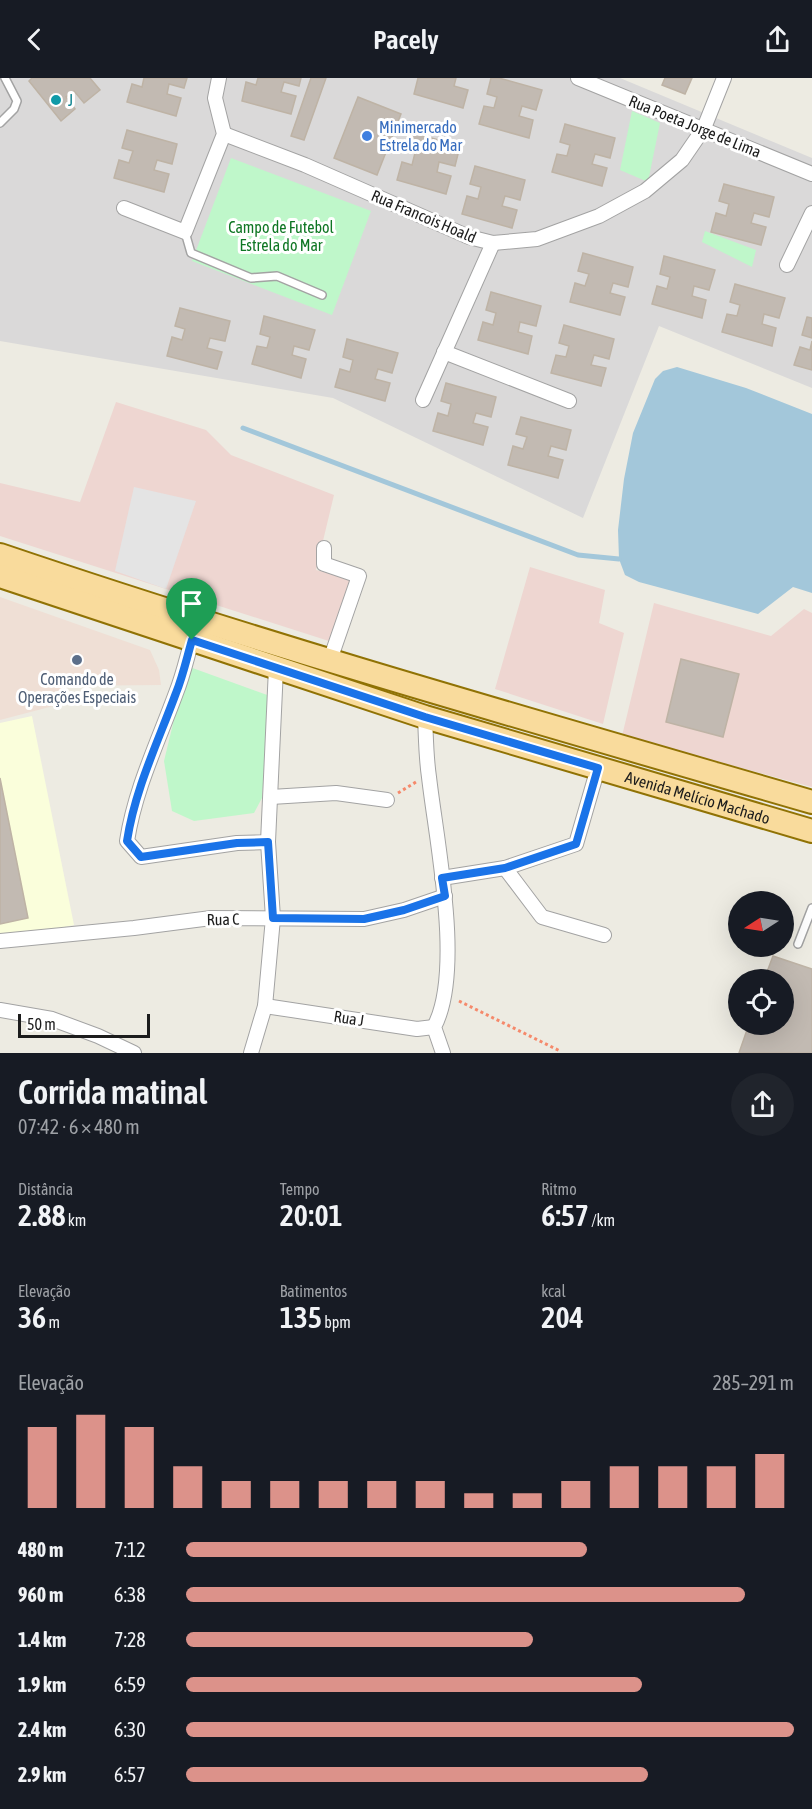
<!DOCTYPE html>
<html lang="pt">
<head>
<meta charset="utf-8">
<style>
  body { margin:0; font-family:"Asap Condensed",sans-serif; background:#20242c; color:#f1f3f6; height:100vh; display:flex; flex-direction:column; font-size:22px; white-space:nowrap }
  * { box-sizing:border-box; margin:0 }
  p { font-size:20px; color:#9ea1a6 }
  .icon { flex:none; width:33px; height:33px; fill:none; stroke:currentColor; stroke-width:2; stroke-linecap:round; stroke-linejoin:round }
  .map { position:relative; height:975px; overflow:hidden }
  .drawer { display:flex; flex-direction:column; background:#171b24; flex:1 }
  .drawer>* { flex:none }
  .needle { width:39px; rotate:258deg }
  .buttons { position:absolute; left:728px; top:813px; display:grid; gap:12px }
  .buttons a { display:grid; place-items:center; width:66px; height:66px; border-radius:50%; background:#171b24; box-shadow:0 6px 24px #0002; font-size:30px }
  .scale { position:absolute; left:18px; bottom:15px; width:132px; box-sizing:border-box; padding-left:6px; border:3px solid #1c1c1c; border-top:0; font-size:16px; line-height:21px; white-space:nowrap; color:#1c1c1c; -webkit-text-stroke:4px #fff; paint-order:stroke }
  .pin { position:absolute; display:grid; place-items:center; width:51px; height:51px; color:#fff; margin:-62px -26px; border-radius:50% 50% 50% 0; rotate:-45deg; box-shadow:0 0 6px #0007 }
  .pin .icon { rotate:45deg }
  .round { display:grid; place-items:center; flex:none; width:63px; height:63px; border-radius:32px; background:#20242c }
  .overview { display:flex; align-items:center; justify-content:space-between; height:102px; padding:0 18px }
  h1 { font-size:33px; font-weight:600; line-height:45px }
  .stats { display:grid; grid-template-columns:repeat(3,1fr); gap:9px; height:102px; padding:6px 18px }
  .stats div { display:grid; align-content:center }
  .stats b { font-size:30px; font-weight:600 }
  .stats small { font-size:16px; font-weight:400 }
  .stats p { font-size:16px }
  .chart { height:168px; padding:12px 18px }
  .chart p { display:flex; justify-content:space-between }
  .chart svg { width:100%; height:108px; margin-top:6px; stroke:#dc928a; stroke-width:6 }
  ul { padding:0 18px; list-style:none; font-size:20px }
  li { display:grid; grid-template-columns:96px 72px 1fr; align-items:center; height:45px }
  li i { height:15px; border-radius:8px; background:#dc928a }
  header { display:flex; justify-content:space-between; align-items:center; height:78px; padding:0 18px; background:#171b24; font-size:27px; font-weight:600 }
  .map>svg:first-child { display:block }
  .residential { fill:#dad9d9 }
  .commercial { fill:#eed6d1 }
  .education { fill:#fafedb }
  .military { fill:#efdfd5 }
  .park { fill:#bff7ca }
  .parking { fill:#e4e4e4 }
  .water { fill:#a3c7da }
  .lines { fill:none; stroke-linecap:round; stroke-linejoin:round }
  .stream { stroke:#a3c7da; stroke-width:5 }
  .building { fill:#c2bab2; stroke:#beb3a5; stroke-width:1.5 }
  .lane-casing { stroke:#a3a3a3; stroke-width:10 }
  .street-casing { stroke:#a3a3a3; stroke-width:16 }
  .primary-casing { stroke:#907204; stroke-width:26 }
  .path { stroke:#f5896b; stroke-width:3; stroke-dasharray:3 3; stroke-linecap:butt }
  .lane { stroke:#fff; stroke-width:7 }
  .street { stroke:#fff; stroke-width:14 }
  .primary { stroke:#f9db9c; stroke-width:22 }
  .route-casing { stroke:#fff; stroke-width:12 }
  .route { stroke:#1a73e8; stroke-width:8 }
  .culture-dot { fill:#0f9aa8; stroke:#fff; stroke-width:2 }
  .shop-dot { fill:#3f7fe0; stroke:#fff; stroke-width:2 }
  .service-dot { fill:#5c6f8a; stroke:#fff; stroke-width:2 }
  .labels { text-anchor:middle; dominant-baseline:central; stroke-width:6; stroke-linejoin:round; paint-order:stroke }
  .culture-label { font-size:16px; fill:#0d838f; stroke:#fff; text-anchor:start }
  .street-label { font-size:16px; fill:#1c1c1c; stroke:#fff }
  .shop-label { font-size:16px; fill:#366cbe; stroke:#fff; text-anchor:start }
  .park-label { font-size:16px; fill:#0e7623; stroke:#fff }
  .service-label { font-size:16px; fill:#4e5e75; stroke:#fff }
</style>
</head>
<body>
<header><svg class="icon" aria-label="back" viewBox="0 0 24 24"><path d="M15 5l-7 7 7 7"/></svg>Pacely<svg class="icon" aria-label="share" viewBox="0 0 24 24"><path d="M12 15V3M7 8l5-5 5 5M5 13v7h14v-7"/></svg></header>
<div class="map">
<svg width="812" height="975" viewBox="0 0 812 975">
  <rect width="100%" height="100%" fill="#edebe2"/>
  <polygon class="residential" points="0,0 620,0 812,80 812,310 659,248 583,440 333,320 0,263"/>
  <g class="commercial">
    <polygon points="116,324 206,352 231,377 334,417 316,492 351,501 332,564 0,458 0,405 80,424"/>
    <polygon points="530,489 605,512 599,545 624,555 603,646 495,611"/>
    <polygon points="654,525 771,558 804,531 812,535 812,709 622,658"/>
  </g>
  <polygon class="education" points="32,638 74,847 0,862 0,645"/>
  <polygon class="military" points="0,519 150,572 159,592 161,607 62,608 61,626 0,642"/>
  <g class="park">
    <polygon points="632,33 660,45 648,104 620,92"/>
    <polygon points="231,80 371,133 332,237 192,183"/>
    <polygon points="705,153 756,172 752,189 702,164"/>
    <polygon points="187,588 270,618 262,720 254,735 194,743 172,733 164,683"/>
  </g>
  <polygon class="parking" points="134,409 196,423 166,511 115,493"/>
  <polygon class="water" points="677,289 746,310 812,336 812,515 793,509 758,536 639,504 625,497 619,481 618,452 624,401 633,355 655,301 663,293"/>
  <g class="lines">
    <polyline class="stream" points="243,350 578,477 619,481"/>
  </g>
  <g class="building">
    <polygon points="32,0 90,0 100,12 84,25 74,13 66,19 75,31 61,43 29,3"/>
    <polygon points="144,0 187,0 184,10 169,6 167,16 181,20 176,38 127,24 132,6 142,9"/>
    <polygon points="258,0 301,0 299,8 284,4 281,14 296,18 291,36 242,23 246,4 256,7"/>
    <polygon points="311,0 326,0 304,62 291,58"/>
    <polygon points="418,0 456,0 454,8 468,12 463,30 414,16"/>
    <polygon points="491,0 499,0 542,12 536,32 522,28 519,38 533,42 529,60 479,46 484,28 494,30 497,19 487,16"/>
    <polygon points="665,0 692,0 685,16 662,7"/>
    <polygon points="358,19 401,36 377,97 334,80"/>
    <polygon points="565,46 615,60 610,80 595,76 592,86 607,90 602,108 552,94 557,76 567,78 570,67 560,64"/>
    <polygon points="127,52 177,66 172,86 157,82 154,92 169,96 164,114 114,100 119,82 129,85 133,73 122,70"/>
    <polygon points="410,54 460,68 455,88 439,84 437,94 451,98 446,116 397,102 402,84 412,87 415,75 405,72"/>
    <polygon points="475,88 525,102 520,122 505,118 502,128 517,132 512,150 462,136 467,118 478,121 481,109 470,106"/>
    <polygon points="724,106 774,119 769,139 754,135 751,145 766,149 761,167 711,154 716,135 726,138 729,126 719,123"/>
    <polygon points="583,175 633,189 628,209 613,205 610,215 625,219 620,237 570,224 575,205 585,208 589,196 578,193"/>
    <polygon points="664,178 715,192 709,212 694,208 692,218 706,222 702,240 652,226 657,208 667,211 670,199 660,196"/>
    <polygon points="735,206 785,220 779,240 764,236 762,246 776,250 772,268 722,254 727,236 737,238 740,227 730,224"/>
    <polygon points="491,214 541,228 536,248 520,244 518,254 532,258 528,276 478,262 483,244 493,247 496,235 486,232"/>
    <polygon points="180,230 230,243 225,263 210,260 207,270 222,274 217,291 167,278 172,259 182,262 185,251 175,248"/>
    <polygon points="264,238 315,252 309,272 294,268 292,277 306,281 301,300 252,286 257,268 267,270 270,259 260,256"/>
    <polygon points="807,239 812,240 812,260 802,257"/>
    <polygon points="564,247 614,261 609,281 594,277 591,287 606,290 601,308 551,295 556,277 566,279 569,268 559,265"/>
    <polygon points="347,261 398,275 392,295 378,291 375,301 390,305 385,323 335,309 340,291 350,294 353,282 343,279"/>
    <polygon points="812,263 812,292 794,287 800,269 810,272"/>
    <polygon points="446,305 496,319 491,339 476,335 473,345 488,349 483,367 433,353 438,335 448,338 451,326 441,323"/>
    <polygon points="521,339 571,352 566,372 551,368 548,378 563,382 558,400 508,387 513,368 523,371 527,359 516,356"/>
    <polygon points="681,581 739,596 723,659 666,644"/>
    <polygon points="0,700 28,840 0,846"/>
    <polygon points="773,878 812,891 812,975 739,975 749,946 783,946 783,902 764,902"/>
  </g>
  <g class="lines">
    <g class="lane-casing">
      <g id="lane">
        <polyline points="0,45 14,31 17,23 5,0"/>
        <polyline points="185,154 191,175 251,200 277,198 322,217"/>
        <polyline points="798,866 812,830"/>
      </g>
    </g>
    <g class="street-casing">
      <g id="street">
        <polyline points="578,0 812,96"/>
        <polyline points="224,56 305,87 469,159 493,165 537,161 599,138 645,113 682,82 704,50 724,0"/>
        <polyline points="124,130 185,154 224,56 215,20 219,0"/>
        <polyline points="787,187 812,135"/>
        <polyline points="444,274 569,323"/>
        <polyline points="423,322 493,165"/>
        <polyline points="324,470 324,486 359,498 330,582"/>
        <path d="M192,562c-5,17 -9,36 -16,53 -18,49 -41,96 -49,148l14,16 96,-14 31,-1 8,-174"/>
        <path d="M425,639c1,20 1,40 4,60 7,63 35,194 5,250l9,26"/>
        <polyline points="271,719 336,715 387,722"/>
        <polyline points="505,790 542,839 604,857"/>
        <polyline points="442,800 505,790 576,766 598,690"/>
        <polyline points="0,863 134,850 211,840 364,841 404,832 445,818"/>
        <polyline points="265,928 417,951 434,949"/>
        <polyline points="0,932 52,941 98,958 134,975"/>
        <polyline points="251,975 265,928 273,840 268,764"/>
      </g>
    </g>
    <g class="primary-casing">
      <g id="primary">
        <path d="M0,477c268,91 540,168 812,247"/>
        <path id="s1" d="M0,498l425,141 387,114"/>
      </g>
    </g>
    <g class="path">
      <polyline points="398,715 416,704"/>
      <polyline points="459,923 560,973"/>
    </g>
    <use href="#lane" class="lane"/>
    <use href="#street" class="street"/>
    <use href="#primary" class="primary"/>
  </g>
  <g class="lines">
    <g class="route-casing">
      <path id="route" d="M192,562l233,77 173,51 -22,76 -71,24 -63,10 3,18 -41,14 -40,9 -91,-1 -5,-76 -31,1 -96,14 -14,-16c8,-52 31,-99 49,-148 7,-17 11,-36 16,-53z"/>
    </g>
    <use href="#route" class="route"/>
  </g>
  <circle class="culture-dot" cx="56" cy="22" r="6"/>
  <circle class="shop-dot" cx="367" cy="58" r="6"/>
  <circle class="service-dot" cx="77" cy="582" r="6"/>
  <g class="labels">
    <g class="culture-label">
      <text x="68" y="22">J</text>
    </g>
    <g class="street-label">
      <text transform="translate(695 48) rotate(22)">Rua Poeta Jorge de Lima</text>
      <text transform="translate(424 138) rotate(23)">Rua Francois Hoald</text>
      <text stroke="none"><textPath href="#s1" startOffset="732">Avenida Melício Machado</textPath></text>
      <text transform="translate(223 841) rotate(-1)">Rua C</text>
      <text transform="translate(349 940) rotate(9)">Rua J</text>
    </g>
    <g class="shop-label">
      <text x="379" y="49">Minimercado<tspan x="379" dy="18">Estrela do Mar</tspan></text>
    </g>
    <g class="park-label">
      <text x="281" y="149">Campo de Futebol<tspan x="281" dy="18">Estrela do Mar</tspan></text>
    </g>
    <g class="service-label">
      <text x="77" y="601">Comando de<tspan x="77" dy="18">Operações Especiais</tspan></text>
    </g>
  </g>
</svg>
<div class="buttons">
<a><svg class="needle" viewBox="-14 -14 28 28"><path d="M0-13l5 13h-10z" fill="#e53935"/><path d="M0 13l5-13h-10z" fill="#9ea1a6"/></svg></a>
<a><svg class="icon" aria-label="locate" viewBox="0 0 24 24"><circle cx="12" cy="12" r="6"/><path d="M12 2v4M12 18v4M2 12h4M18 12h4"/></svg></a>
</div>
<div class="scale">50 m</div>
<div class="pin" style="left:192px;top:562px;background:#1e9e55"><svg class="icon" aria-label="arrive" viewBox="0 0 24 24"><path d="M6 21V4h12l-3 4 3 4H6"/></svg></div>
</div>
<section class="drawer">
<div class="overview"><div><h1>Corrida matinal</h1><p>07:42 · 6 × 480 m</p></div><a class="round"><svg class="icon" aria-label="share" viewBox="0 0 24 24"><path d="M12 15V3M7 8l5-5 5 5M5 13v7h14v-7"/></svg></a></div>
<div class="stats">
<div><p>Distância</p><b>2.88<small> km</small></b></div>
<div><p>Tempo</p><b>20:01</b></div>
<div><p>Ritmo</p><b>6:57<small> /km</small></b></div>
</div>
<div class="stats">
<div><p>Elevação</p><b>36<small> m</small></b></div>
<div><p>Batimentos</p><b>135<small> bpm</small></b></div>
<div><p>kcal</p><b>204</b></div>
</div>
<div class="chart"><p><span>Elevação</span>285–291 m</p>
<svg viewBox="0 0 160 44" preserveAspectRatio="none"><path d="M5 44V11M15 44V6M25 44V11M35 44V27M45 44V33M55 44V33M65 44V33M75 44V33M85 44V33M95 44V38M105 44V38M115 44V33M125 44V27M135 44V27M145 44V27M155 44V22"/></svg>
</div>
<ul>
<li><b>480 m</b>7:12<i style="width:66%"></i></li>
<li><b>960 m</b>6:38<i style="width:92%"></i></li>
<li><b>1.4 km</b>7:28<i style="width:57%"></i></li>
<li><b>1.9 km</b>6:59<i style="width:75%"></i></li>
<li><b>2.4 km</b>6:30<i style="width:100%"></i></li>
<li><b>2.9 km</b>6:57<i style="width:76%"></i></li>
</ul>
</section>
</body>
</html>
